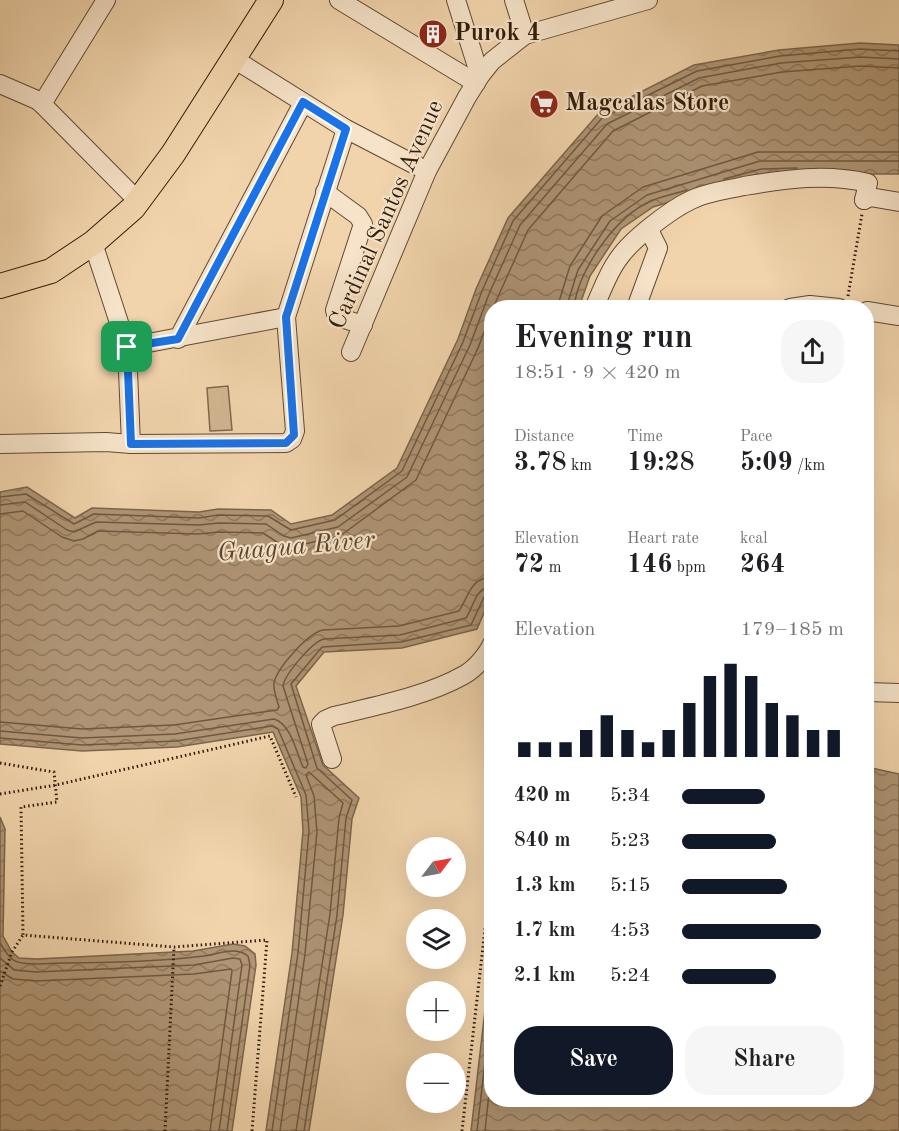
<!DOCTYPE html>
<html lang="en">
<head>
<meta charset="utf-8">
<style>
  body { margin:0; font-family:"Old Standard TT",serif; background:#f6f6f6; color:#202124; height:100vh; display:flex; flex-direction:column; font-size:22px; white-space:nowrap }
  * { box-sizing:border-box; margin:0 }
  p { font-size:20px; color:#757577 }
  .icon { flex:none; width:33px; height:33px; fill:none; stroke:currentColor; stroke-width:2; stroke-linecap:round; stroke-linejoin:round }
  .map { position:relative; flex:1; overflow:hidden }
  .sheet { position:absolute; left:484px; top:300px; width:390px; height:807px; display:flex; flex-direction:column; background:#fff; border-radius:24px; box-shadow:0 6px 24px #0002 }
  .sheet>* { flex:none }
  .needle { width:39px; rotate:58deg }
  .fabs { position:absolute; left:406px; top:837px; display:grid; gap:12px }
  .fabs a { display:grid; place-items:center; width:60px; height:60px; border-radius:50%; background:#fff; box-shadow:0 6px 24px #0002; font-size:30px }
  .pin { position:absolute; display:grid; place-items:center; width:51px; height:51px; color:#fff; margin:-26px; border-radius:12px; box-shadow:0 3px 9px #0006 }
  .round { display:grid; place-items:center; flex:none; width:63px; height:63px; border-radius:24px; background:#f6f6f6 }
  .headline { display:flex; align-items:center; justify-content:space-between; height:102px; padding:0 30px }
  h1 { font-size:33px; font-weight:700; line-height:45px }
  .metrics { display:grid; grid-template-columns:repeat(3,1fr); gap:9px; height:102px; padding:6px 30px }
  .metrics div { display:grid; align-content:center }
  .metrics b { font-size:26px; font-weight:700 }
  .metrics small { font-size:16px; font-weight:400 }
  .metrics p { font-size:16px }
  .chart { height:168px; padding:12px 30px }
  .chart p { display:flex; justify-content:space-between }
  .chart svg { width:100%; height:108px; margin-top:6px; stroke:#111827; stroke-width:6 }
  .cta { display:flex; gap:12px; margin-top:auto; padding:12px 30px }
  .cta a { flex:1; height:69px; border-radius:24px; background:#111827; color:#fff; font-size:24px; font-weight:700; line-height:69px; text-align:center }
  .cta a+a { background:#f6f6f6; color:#202124 }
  ul { padding:0 30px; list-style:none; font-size:20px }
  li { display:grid; grid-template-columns:96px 72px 1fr; align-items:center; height:45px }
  li i { height:15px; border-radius:8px; background:#111827 }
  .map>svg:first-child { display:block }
  .garden { fill:#d0b590; stroke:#80684c; stroke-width:1.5 }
  .water { fill:url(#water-waves); stroke:#7c654a; stroke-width:1.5 }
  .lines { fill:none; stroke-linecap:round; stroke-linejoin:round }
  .shore { stroke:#70583f; stroke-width:1.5 }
  .minor-casing { stroke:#604a32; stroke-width:20 }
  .major-casing { stroke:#301c09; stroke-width:26 }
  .path { stroke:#301c09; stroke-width:3; stroke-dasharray:1.5 3; stroke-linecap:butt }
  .minor { stroke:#f6e3c9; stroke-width:18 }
  .major { stroke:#f1d4ac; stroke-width:24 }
  .route-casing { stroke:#fff; stroke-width:12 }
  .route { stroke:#1a73e8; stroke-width:8 }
  .labels { text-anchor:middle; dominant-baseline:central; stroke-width:4.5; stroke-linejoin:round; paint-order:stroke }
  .poi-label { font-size:24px; font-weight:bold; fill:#301c09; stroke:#f6e3c9; text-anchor:start }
  .street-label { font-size:24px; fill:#301c09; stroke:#f6e3c9 }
  .water-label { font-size:26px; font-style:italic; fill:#5c462f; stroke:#f6e3c9 }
</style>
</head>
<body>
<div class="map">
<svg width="899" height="1131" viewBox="0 0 899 1131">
  <defs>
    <pattern id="water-waves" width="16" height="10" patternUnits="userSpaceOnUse" patternTransform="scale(1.5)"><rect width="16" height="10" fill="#af9575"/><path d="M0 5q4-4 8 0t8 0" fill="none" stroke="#8f795e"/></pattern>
  </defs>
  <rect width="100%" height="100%" fill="#f1d4ac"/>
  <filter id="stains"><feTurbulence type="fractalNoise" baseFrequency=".00333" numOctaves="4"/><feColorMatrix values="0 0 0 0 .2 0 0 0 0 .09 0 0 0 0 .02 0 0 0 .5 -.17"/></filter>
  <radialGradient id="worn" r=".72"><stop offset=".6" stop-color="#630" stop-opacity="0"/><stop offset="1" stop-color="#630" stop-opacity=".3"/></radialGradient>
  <polygon class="garden" points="228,386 232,430 210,431 207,388"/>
  <g class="water">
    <polygon points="860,43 899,45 899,174 762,174 653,207 621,229 590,276 579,307 492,308 492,594 477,629 402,648 324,652 296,686 323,765 359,798 352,819 343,915 309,1131 266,1131 292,953 303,831 301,797 273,732 177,747 82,751 0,744 0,492 27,487 75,518 92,508 199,512 218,509 271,510 291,524 332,515 397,468 458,339 476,289 508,218 599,113 694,65 779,50"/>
    <polygon points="867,767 899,774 899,1131 471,1131 492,950 492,1100 867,1100"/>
    <polygon points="0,817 5,829 3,936 12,952 19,958 37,959 193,951 233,944 245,946 255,954 256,965 232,1131 0,1131"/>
  </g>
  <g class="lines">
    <g class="shore">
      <polyline points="724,179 761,169 797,168"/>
      <polyline points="493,308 528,230 613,131 702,86 782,72 860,66 899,68"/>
      <polyline points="557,308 570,266 602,216 643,187 758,152 899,152"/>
      <polyline points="566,308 578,270 610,221 647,195 760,161 899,161"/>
      <path d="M574,308c4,-38 42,-92 77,-107 11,-5 24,-7 36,-11"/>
      <polyline points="0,497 26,494 74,524 94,514 199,518 218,515 268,516 291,530 335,520 402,471 463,342 482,291 513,221 602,118 697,71 780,56 860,49 899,51"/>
      <polyline points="0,505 25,502 67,530 74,532 96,522 199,525 219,523 266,524 284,536 291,538 338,527 407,477 470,345 489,294 520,225 607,124 699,78 781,63 860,57 899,59"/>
      <polyline points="0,514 23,511 62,537 74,541 83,539 98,531 198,534 219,532 263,533 280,544 291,547 340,536 416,480 478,348 492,311"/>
      <path d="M0,722l82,7 92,-4 103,-15 2,-3c-2,-8 -6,-16 -5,-24 3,-15 34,-50 49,-53l76,-4 60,-15c10,-15 11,-33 33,-34"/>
      <path d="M0,731l82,7 93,-4 99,-15c17,5 22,33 29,48l3,1 2,-4 -25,-78c2,-12 29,-44 41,-47l76,-4 66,-17c8,-12 9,-30 26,-32"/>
      <polyline points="0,738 82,745 176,741 272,726 278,729 306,795 309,831 298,953 272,1131"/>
      <path d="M0,943c11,19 15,21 37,21 55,-2 112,-1 167,-8 15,-2 31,-10 44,0l2,9 -23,166"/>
      <polyline points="0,958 14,970 36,972 194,965 233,958 240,959 242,965 219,1131"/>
      <polyline points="0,971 13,979 36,981 194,974 231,969 232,971 210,1131"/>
      <polyline points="280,1131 305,954 317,832 314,796 306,775 309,772 343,803 339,818 330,914 296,1131"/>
      <polyline points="304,1131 337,915 346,818 352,800 317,768 291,684 322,647 401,642 471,625 484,597 492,594"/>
      <polyline points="477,1131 492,1001"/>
      <polyline points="485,1131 492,1065"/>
    </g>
    <g class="minor-casing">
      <g id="minor">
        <polyline points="339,0 476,83"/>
        <polyline points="456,0 480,76"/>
        <polyline points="514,0 525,35"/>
        <polyline points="234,59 346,129 427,171"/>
        <polyline points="0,84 37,100 42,104 138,201"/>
        <polyline points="42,104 106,0"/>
        <polyline points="325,192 358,216 363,224 335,310 336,314 341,318 363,325"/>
        <polyline points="864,200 870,197 899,202"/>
        <polyline points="93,243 127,347 131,444"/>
        <path d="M594,308c8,-17 14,-36 25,-50 13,-19 51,-48 72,-58 16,-8 35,-10 53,-14 42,-7 82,-13 124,-3l-4,17"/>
        <polyline points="636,308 658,248 649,230"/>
        <polyline points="790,308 810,305 839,308"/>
        <polyline points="867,311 899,316"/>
        <polyline points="178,339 303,103"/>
        <polyline points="127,347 286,317"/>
        <polyline points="351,352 427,171 467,97 480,76 492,61 525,35 648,0"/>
        <polyline points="0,444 106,442 131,444 286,443 292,439 295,431 286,317 346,129"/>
        <polyline points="867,692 899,693"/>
        <path d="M332,759l-10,-31 -1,-4 4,-4 9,-4c41,-10 93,-20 130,-41 11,-6 23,-20 28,-31"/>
      </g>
    </g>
    <g class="major-casing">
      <polyline id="major" points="0,286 51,271 93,243 133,208 173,154 271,0"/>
    </g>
    <g class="path">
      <polyline points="848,296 862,214"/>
      <polyline points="0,763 54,772 57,802 21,807 23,935 174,947 267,940 252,1131"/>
      <polyline points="0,794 56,785 270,736 296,797"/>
      <polyline points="0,986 12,952 23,935"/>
      <polyline points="165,1131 174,947"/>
      <polyline points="462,1131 490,885 492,881"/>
    </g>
    <use href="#minor" class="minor"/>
    <use href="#major" class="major"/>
  </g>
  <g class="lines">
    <g class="route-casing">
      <polygon id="route" points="303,102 346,129 286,317 294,435 286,443 131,444 127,347 178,339"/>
    </g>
    <use href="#route" class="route"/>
  </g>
  <defs>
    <g id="building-disc" transform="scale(1.5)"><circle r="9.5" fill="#8f2418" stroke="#f6e3c9"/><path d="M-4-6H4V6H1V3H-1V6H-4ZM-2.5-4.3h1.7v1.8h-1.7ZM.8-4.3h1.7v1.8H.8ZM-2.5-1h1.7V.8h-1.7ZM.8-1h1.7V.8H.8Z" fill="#fff"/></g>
    <g id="supermarket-disc" transform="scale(1.5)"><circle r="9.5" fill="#8f2418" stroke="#f6e3c9"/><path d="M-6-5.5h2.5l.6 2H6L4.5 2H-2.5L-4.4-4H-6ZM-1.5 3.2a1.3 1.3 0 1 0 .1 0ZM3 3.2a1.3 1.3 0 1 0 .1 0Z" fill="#fff"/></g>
  </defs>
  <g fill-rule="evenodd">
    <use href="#building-disc" x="433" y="34"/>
    <use href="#supermarket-disc" x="544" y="104"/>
  </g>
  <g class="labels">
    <g class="poi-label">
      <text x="454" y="34">Purok 4</text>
      <text x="565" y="104">Magcalas Store</text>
    </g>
    <g class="street-label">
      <text transform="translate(387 215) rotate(-66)">Cardinal Santos Avenue</text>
    </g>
    <g class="water-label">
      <text transform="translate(296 547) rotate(-5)">Guagua River</text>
    </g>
  </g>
  <rect width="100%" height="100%" filter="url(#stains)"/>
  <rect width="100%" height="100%" fill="url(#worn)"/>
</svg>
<div class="fabs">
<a><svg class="needle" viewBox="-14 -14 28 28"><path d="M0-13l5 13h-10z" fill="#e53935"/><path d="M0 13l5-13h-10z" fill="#757577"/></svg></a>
<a><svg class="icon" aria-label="layers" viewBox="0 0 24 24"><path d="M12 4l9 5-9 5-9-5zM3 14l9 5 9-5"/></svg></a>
<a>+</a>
<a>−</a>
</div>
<div class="pin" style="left:127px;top:347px;background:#1e9e55"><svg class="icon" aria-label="arrive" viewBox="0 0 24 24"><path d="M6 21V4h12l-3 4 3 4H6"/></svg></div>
<section class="sheet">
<div class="headline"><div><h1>Evening run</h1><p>18:51 · 9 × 420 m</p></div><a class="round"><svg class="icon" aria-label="share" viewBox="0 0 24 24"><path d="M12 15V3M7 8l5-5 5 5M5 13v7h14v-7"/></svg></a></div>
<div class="metrics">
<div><p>Distance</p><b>3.78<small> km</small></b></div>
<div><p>Time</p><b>19:28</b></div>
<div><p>Pace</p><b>5:09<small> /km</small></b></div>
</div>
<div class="metrics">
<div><p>Elevation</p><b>72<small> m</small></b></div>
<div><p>Heart rate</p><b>146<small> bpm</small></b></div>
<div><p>kcal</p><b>264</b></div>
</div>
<div class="chart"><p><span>Elevation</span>179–185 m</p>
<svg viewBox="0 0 160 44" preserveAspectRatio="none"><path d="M5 44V38M15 44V38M25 44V38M35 44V33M45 44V27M55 44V33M65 44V38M75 44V33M85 44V22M95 44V11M105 44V6M115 44V11M125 44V22M135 44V27M145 44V33M155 44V33"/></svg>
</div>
<ul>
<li><b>420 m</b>5:34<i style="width:51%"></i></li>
<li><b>840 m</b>5:23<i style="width:58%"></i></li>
<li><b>1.3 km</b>5:15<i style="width:65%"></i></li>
<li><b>1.7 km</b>4:53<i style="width:86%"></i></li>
<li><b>2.1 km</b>5:24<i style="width:58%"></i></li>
</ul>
<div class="cta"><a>Save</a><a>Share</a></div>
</section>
</div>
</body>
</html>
